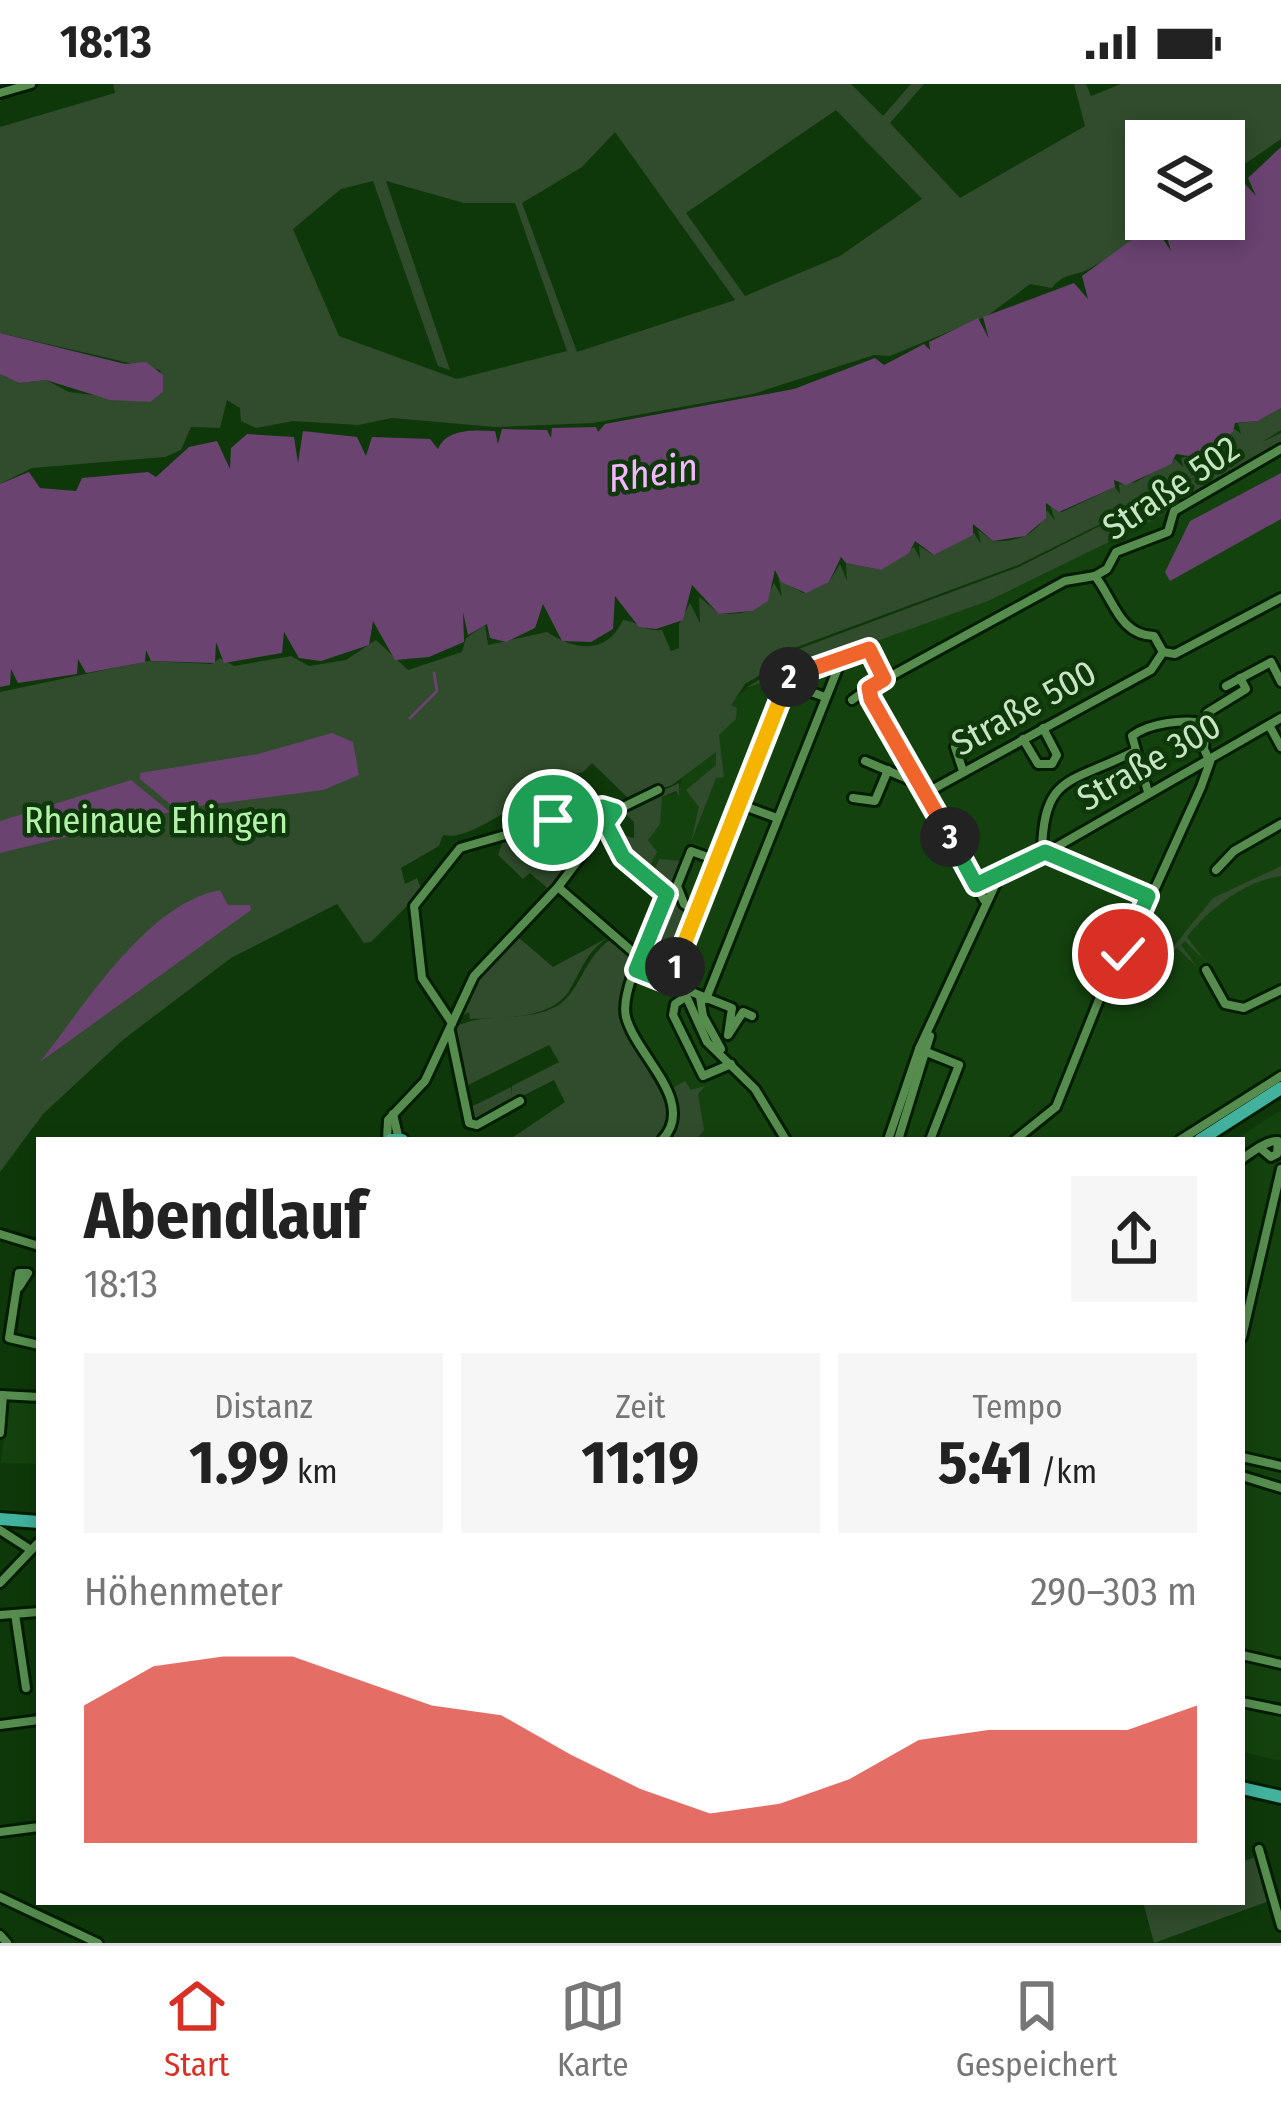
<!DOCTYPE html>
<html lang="de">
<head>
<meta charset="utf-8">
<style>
  body { margin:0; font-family:"Fira Sans Condensed",sans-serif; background:#f6f6f6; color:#222; height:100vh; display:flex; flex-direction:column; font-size:45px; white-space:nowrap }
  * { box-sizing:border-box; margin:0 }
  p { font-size:39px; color:#767676 }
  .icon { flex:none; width:66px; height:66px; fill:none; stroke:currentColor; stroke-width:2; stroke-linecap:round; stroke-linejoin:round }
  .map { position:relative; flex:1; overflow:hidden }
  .details { position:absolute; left:36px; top:1053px; width:1209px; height:768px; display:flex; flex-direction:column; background:#fff; border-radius:0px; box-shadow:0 6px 18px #0003 }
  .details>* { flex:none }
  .controls { position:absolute; left:1125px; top:36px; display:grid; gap:24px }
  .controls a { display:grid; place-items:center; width:120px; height:120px; border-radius:0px; background:#fff; box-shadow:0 6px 18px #0003; font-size:60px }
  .pin { position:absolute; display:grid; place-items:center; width:102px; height:102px; color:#fff; margin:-51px; border:6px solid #fff; border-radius:50%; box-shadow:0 3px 12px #0007 }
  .km { position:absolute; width:60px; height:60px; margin:-30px; border-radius:50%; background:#222; color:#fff; font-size:33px; line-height:60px; text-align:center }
  .round { display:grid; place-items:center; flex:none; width:126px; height:126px; border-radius:0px; background:#f6f6f6 }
  .overview { display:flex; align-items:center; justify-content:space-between; height:204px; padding:0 48px }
  h1 { font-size:66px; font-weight:700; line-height:90px }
  .stats { display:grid; grid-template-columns:repeat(3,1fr); gap:18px; height:204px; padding:12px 48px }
  .stats div { display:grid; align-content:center; border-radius:0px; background:#f6f6f6; text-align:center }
  .stats b { font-size:60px; font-weight:700 }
  .stats small { font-size:33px; font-weight:400 }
  .stats p { font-size:33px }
  .chart { height:336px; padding:24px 48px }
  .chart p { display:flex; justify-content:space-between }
  .chart svg { width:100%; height:216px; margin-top:12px; fill:#d93025; opacity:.7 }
  .status { display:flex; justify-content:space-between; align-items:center; height:84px; padding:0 60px; background:#fff; direction:ltr }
  .status svg { height:33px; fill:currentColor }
  .tabs { display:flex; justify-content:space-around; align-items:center; height:168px; border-top:3px solid #e0e0e0; background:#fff; font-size:33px; color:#767676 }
  .tabs a { display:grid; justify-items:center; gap:6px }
  .tabs .selected { color:#d93025 }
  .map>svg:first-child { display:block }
  .built { fill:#14420e }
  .green { fill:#304c2c; fill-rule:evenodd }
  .water { fill:#6a4371 }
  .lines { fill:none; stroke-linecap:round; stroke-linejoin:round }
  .stream { stroke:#6a4371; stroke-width:3 }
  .minor-casing { stroke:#021d01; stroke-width:14 }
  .major-casing { stroke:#021d01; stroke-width:18 }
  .minor { stroke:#568d4f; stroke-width:8 }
  .major { stroke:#42b29f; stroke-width:12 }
  .split-1-casing { stroke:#fff; stroke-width:24 }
  .split-2-casing { stroke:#fff; stroke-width:24 }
  .split-3-casing { stroke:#fff; stroke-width:24 }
  .split-4-casing { stroke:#fff; stroke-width:24 }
  .split-1 { stroke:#22a559; stroke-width:15 }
  .split-2 { stroke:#f5b400; stroke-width:15 }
  .split-3 { stroke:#f0652b; stroke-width:15 }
  .split-4 { stroke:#22a559; stroke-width:15 }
  .labels { text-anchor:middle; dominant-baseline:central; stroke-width:9; stroke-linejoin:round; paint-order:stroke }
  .street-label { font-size:36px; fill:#c7e4c3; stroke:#0e380a }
  .park-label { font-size:36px; fill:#b2f2a9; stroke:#0e380a }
  .water-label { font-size:39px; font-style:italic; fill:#f4b6fe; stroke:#0e380a }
</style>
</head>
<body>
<div class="status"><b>18:13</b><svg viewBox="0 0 49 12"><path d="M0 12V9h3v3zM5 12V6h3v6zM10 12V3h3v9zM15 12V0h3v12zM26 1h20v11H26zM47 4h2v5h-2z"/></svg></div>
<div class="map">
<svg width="1281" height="1859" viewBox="0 0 1281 1859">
  <rect width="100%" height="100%" fill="#0e380a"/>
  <g class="built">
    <polygon points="1281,363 1281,389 1190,437 1170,496 1281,435 1281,994 1183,1056 688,1056 697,1037 669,1006 639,953 630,921 671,809 646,789 654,764 647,757 659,740 660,713 678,709 683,691 715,667 709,632 756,599 1125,447"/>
    <polygon points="1281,1026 1281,1677 1242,1668 1242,1056 1235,1056"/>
    <polygon points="8,1316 39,1319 39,1380 1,1379"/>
  </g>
  <g class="green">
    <path d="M113,0h738l32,32 28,-32h13l-34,39 70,75 125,-72 -11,-42h12l5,12 30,-12h160v55l-57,39v-37h-78v78h18c-26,15 -50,37 -77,51 -14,6 -25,4 -35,18l-22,-4 -43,32 -97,40 -16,-1 -121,39 -160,29 -98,4 -103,-9 -34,7 -65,-4 -37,7 -15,-7 -1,-13 -13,-8 -7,28 -29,-1 -10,23 -16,7 -133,11 -32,16v-110l19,9 27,-3 23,12 80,10 14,-10 -3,-22 -160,-37v-206l115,-34zM836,26l86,89 -82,57 -95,40 -59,-83zM615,48l120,168 -158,52 -55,-149 60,-36zM386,97l78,22h51l52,148 -110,28 -118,-43 -46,-107 48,-40 32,-8 65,185 12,4z"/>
    <path d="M1281,324v22l-19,12 19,-9v14l-135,77 -158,77 -242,87 33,-21 9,-14 231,-86 234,-119 -235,117 -248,92h9v7l-34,20 -14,21 6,3 -1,11 -17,16 5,42 -8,1 -25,64 8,-35 -13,-17 30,-25v-13l-44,33 -43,14 -37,-36 -9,9 -43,11 2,14c-30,4 -71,45 -99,38l-4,11 -38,22 4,16 12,-6 5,13 -51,51 -7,1 -27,-39 -106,54 -107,81 -81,75 -43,58v-480l147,-31 65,3 8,-6 14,8 57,-10 18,10 37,-6 30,-20 32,30 54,-18 4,-14 19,-13 3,20 59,-13c27,18 59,24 76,-12 15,1 21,12 39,10l9,21 8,-3v-24l11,-21 10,20 -1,-26 21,17c31,0 41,-3 54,-31l8,14 -3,-18 24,14 26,-11 11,-18 7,17 -1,-18 35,7 33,-23 6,12 -1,-13 15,9 40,-22 7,11 -3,-14 15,11c25,2 48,-9 54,-31l8,11 -5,-16 12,7 53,-25 5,7 -1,-10 17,-2 39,-23 8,8 -2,-9 19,-4 35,-25 6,5 -3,-11 20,-2z"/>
    <polygon points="679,699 679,712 676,707 662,713 660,740 648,756 657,768 646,789 620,766 612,748 634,754 634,738 622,726"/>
    <polygon points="605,726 609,731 551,807 530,789 523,795 498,771 503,757"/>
    <polygon points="687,765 676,804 692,831 677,868 665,868 659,884 669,888 664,893 642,882 671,809 652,793 659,775 681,777"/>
    <path d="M1281,782v10c-37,6 -71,32 -94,61l18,24 -20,-20 -4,4 16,22 -20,-19 -16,14 52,-64z"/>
    <path d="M556,809l-38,44 35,30 54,-29c-22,16 -25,32 -38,53 -19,29 -69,27 -99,28l-1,-7 -11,6 14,-36z"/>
    <path d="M610,856l26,23c-4,10 -12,26 -12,37 -1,52 56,78 41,134l-17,6h-139l56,-38 -11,-22 -83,42 -4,-13 44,-22 1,8v-9l47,-24 -10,-17 -87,43 -7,-61c29,-16 70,-3 102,-21 23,-13 26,-48 53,-66z"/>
    <polygon points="685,997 691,1006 705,1002 698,1010 704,1046 696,1056 668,1056 679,1033 669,1006"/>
    <polygon points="1260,1771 1272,1816 1154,1859 1143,1818 1242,1818 1242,1778"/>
  </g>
  <g class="water">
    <path d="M1281,63v261l-23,13 -23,2 -2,9 -38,25 -19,-3 -5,10 -45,21 -12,-5 1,7 -56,25 -13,-9v15l-21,18 -32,5 -20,-17v11l-39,20 -19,-14 -6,12 -28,17 -35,-7 -5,-6 -12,25 -23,11 -25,-11 -6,-12 -7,31 -16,10 -33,3 -27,-29 -9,35 -27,9 -17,-2 -24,-31 -2,33 -22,13 -29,-1 -19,-37 -8,24 -29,14 -16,-4 -3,-14 -19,11 -5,-23 1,30 -35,15 -34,3 -22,-39 -4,24 -48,16 -22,-3 -15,-26 -2,21 -58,10 -8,-21 -1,21 -64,-2 -5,-11 -1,12 -59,11 -8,-14 -1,15 -59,9 -7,-14 -1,16 -10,2v-203l29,-12 11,16 36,3 6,-13 66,-6 8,5 33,-30 28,-6 13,28 1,-21 16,-14 47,3 4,26 5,-32 54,6 9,19 6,-19 58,2 8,10c9,-21 36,-19 57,-18l3,13 4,-15 45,1 4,8 1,-10 44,-1 2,5 7,-8 189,-35 81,-31 9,7 40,-21 6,6 -1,-8 49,-24 11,21 -6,-22 91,-34 14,16 -6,-23 59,-43h18l12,18 -8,-27 61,-5v-32l21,-3 11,12 -8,-18z"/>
    <polygon points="0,249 125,280 146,278 163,291 163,308 150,318 110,316 46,296 19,299 0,290"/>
    <polygon points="1281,389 1281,435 1170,497 1165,488 1190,437"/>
    <polygon points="332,649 353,658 359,691 323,706 176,725 140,695 140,689 258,670"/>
    <polygon points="131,696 170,728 0,769 0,737"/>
    <path d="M220,806l8,15h22l1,5 -211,152c43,-54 106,-158 180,-172z"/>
  </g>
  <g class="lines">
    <polyline class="stream" points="410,634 437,607 434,589"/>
    <g class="minor-casing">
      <g id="minor">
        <polyline points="0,9 31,0"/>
        <polyline points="1095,492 1107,485 1116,468 1168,448 1174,427 1281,365"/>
        <path d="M1095,492c19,24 24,59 59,60l9,16"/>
        <polyline points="1163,568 1175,570 1281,514"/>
        <polyline points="787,599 825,613"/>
        <polyline points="1226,602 1271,578 1281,598"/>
        <polyline points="852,616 869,604"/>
        <polyline points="1269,641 1281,663"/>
        <polyline points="1023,655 1038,680 1052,680 1057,671 1043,644"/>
        <polyline points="865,677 915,698"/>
        <polyline points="963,687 955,663 975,648"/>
        <path d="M1148,708l-16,-56c17,-13 54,-18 75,-12"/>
        <polyline points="926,709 1151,586 1163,568"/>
        <polyline points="853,714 875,717 888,686"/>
        <polyline points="739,720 777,734"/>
        <path d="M606,742l17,31 44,37c-10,30 -48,93 -41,123 10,39 72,85 36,123"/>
        <polyline points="1045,768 1148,812"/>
        <path d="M1042,769c1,-80 29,-69 93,-102"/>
        <polyline points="1216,786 1234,767 1281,740"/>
        <polyline points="558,803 641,875"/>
        <polyline points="984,816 869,604 1065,497 1095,492"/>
        <polyline points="696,828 684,820 677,802 691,767 716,776"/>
        <polyline points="636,886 732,924 728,951 743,928 752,932"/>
        <polyline points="1206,886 1225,920 1244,924 1281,906"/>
        <polyline points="669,899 791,590 840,577"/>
        <polyline points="683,905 707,958 755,1005 786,1056"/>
        <polyline points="700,913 703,932 721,965"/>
        <polyline points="684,914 675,920 673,931 703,992 731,980"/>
        <polyline points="706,915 842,574 869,565 884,595"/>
        <polyline points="452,939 422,894 414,822 460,764 602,723 615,727"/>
        <polyline points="450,947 469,1039 477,1041 520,1017"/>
        <polyline points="919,965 959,981 930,1056"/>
        <polyline points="393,1030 399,1056"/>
        <polyline points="387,1056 388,1036 425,997 474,892 558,803 615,727 658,706"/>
        <polyline points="888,1056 919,965 997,797 1281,634"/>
        <polyline points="898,1056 930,952"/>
        <polyline points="1015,1056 1056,1023 1110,888 1132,855 1201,703 1210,678 1204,665 1207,629 1246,605 1240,594"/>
        <polyline points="1180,1056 1281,992"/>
        <path d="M1242,1075c10,-7 25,-19 36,-18l-1,13 -6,3 -11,-9"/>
        <polyline points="0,1150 39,1162"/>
        <polyline points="19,1203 28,1189 19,1189 9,1254 39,1261"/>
        <polyline points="1242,1253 1281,1085"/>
        <polyline points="0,1311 39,1313"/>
        <polyline points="0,1349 3,1311"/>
        <polyline points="1242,1373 1281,1382"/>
        <polyline points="1242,1392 1281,1404"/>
        <polyline points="0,1446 31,1466"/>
        <polyline points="0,1499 39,1458"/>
        <polyline points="15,1530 26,1604"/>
        <polyline points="0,1531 39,1528"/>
        <polyline points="1242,1571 1281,1580"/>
        <polyline points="1242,1618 1281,1626"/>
        <polyline points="0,1641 39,1636"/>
        <polyline points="0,1748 39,1743"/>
        <polyline points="1259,1765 1281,1842"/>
        <polyline points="0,1813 98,1859"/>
        <polyline points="0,1851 7,1859"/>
      </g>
    </g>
    <g class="major-casing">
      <g id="major">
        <polyline points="391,1056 402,1056"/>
        <polyline points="1200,1056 1281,1004"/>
        <polyline points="0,1435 39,1438"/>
        <polyline points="1242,1704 1281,1713"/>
      </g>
    </g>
    <use href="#minor" class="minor"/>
    <use href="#major" class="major"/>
  </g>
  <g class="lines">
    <g class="split-1-casing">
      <polyline id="split-1" points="553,736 602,723 615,727 606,740 623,773 667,810 636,886 669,899 675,883"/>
    </g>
    <g class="split-2-casing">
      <polyline id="split-2" points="675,883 789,593"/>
    </g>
    <g class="split-3-casing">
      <polyline id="split-3" points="789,593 869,565 884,595 869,604 871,615 950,753"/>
    </g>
    <g class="split-4-casing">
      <polyline id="split-4" points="950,753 976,801 1045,768 1148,812 1123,870"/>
    </g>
    <use href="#split-1" class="split-1"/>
    <use href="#split-2" class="split-2"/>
    <use href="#split-3" class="split-3"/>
    <use href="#split-4" class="split-4"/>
  </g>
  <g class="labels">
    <g class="street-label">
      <text transform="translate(1171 404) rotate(-34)">Straße 502</text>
      <text transform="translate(1024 624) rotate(-29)">Straße 500</text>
      <text transform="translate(1149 678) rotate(-30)">Straße 300</text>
    </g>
    <g class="park-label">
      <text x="156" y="737">Rheinaue Ehingen</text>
    </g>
    <g class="water-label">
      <text transform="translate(653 389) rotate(-8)">Rhein</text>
    </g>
  </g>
</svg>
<div class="controls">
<a><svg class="icon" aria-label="layers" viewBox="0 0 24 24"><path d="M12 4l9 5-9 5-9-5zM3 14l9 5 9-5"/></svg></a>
</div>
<div class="pin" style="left:553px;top:736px;background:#1e9e55"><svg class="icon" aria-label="arrive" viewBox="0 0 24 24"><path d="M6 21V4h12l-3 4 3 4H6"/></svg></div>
<div class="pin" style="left:1123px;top:870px;background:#d93025"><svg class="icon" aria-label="check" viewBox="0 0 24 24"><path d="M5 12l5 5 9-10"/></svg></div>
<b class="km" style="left:675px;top:883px">1</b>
<b class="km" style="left:789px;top:593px">2</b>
<b class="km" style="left:950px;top:753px">3</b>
<section class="details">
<div class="overview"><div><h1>Abendlauf</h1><p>18:13</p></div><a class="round"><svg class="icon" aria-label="share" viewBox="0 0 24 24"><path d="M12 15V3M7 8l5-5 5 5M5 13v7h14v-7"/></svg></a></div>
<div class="stats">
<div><p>Distanz</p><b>1.99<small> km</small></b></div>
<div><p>Zeit</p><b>11:19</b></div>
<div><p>Tempo</p><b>5:41<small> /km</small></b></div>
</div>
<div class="chart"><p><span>Höhenmeter</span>290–303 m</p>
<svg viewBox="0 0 160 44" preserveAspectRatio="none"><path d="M0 44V16L10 8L20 6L30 6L40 11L50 16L60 18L70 26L80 33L90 38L100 36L110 31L120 23L130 21L140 21L150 21L160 16V44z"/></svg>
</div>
</section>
</div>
<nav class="tabs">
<a class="selected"><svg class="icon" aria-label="home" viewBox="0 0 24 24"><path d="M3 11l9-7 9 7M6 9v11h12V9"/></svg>Start</a>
<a><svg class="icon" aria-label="map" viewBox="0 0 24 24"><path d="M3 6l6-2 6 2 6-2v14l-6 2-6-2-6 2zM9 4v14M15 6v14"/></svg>Karte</a>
<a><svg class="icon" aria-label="saved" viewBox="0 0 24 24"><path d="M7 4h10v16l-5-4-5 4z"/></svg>Gespeichert</a>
</nav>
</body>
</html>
